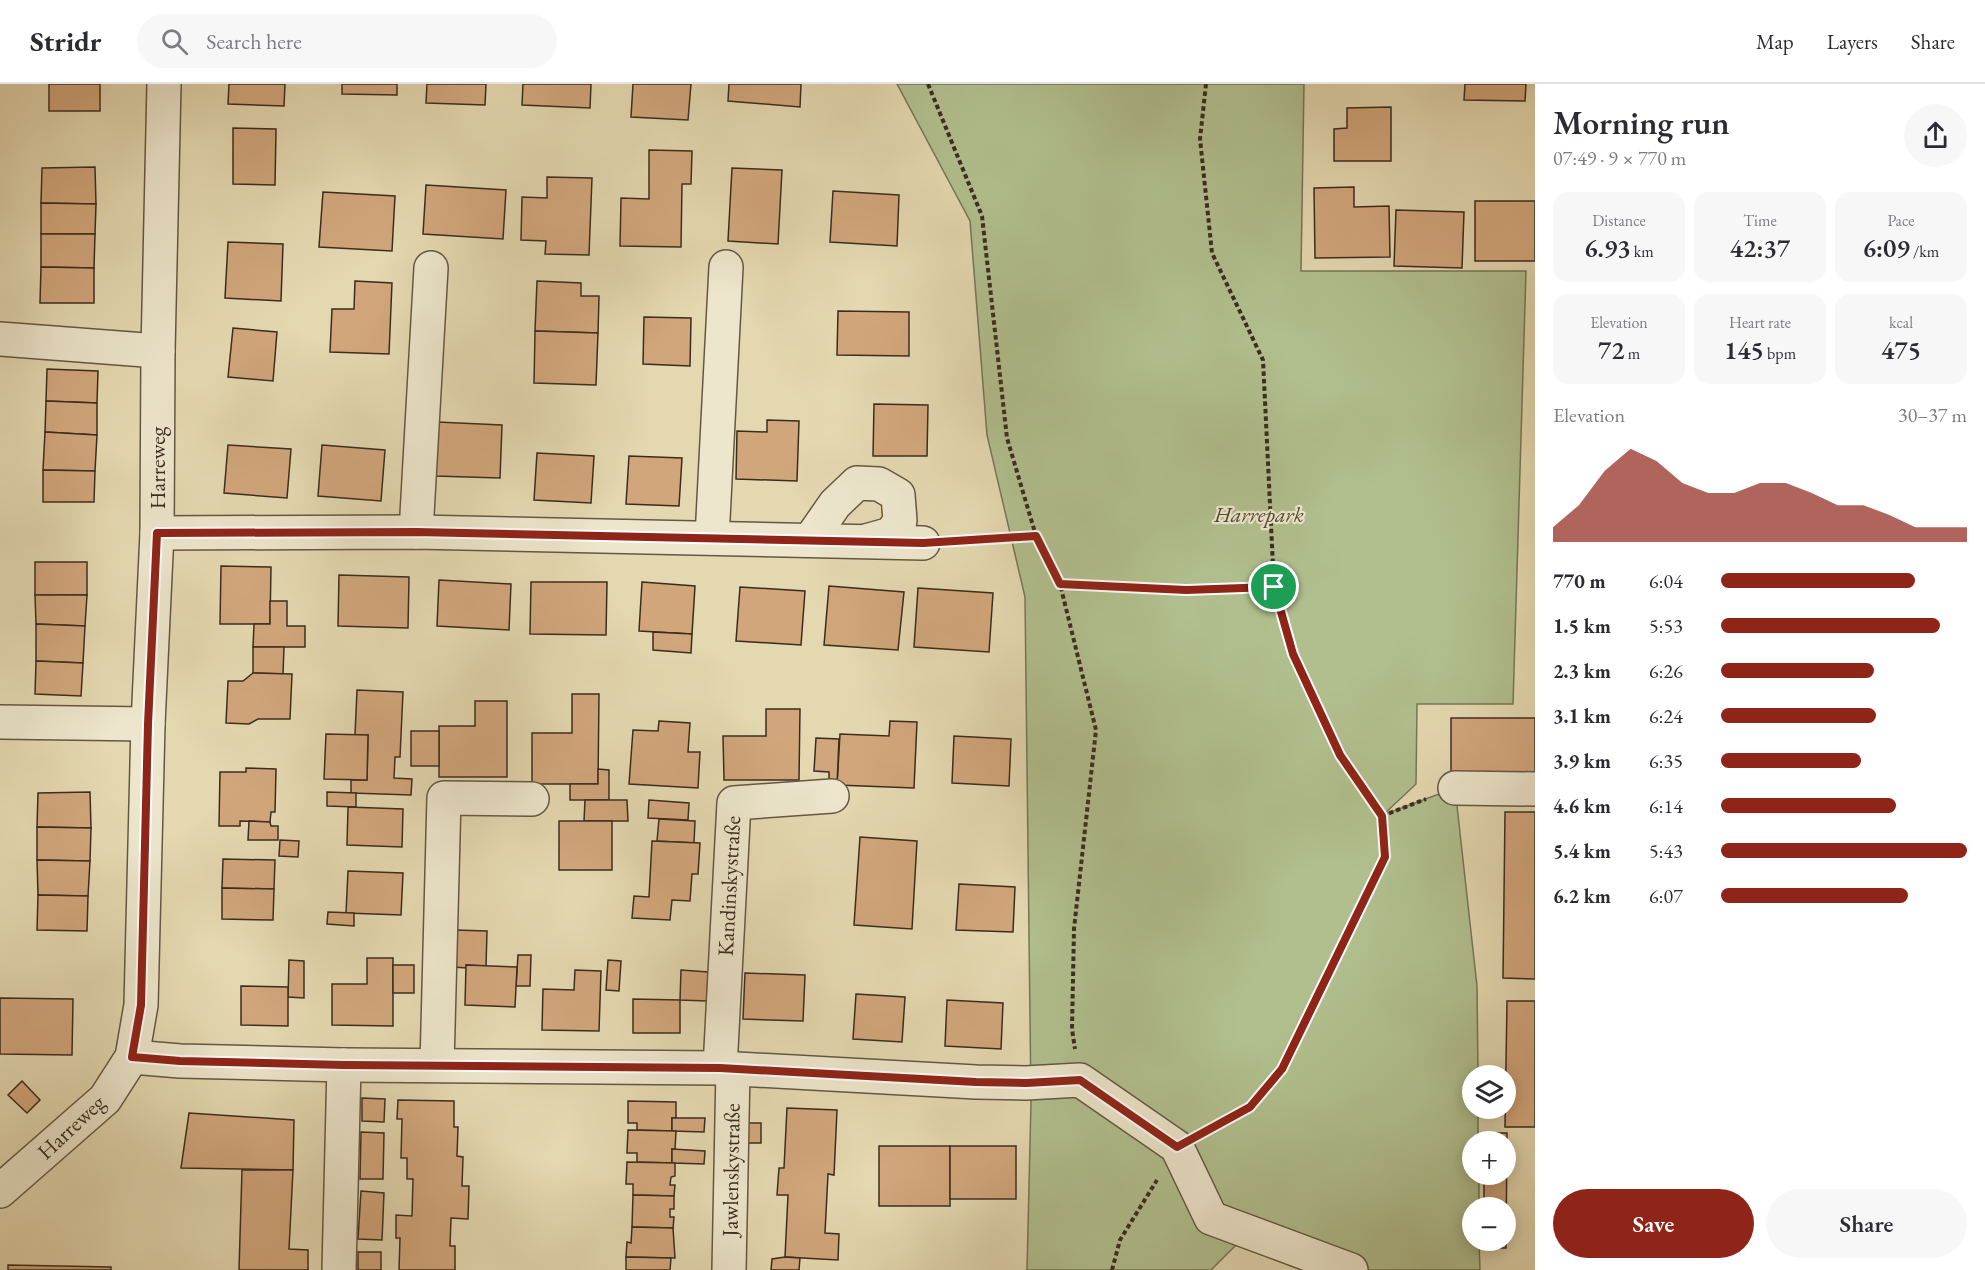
<!DOCTYPE html>
<html lang="en">
<head>
<meta charset="utf-8">
<style>
  body { margin:0; font-family:"EB Garamond",serif; background:#f7f7f7; color:#2b2b33; height:100vh; display:flex; flex-direction:column; font-size:22px; white-space:nowrap }
  * { box-sizing:border-box; margin:0 }
  p { font-size:20px; color:#7c7c81 }
  .icon { flex:none; width:33px; height:33px; fill:none; stroke:currentColor; stroke-width:2; stroke-linecap:round; stroke-linejoin:round }
  .map { position:relative; flex:1; overflow:hidden }
  .sheet { display:flex; flex-direction:column; background:#fff; width:450px }
  .sheet>* { flex:none }
  .controls { position:absolute; left:1462px; top:981px; display:grid; gap:12px }
  .controls a { display:grid; place-items:center; width:54px; height:54px; border-radius:50%; background:#fff; box-shadow:0 3px 15px #0003; font-size:30px }
  .pin { position:absolute; display:grid; place-items:center; width:51px; height:51px; color:#fff; margin:-26px; border:3px solid #fff; border-radius:50%; box-shadow:0 2px 6px #0007 }
  .round { display:grid; place-items:center; flex:none; width:63px; height:63px; border-radius:32px; background:#f7f7f7 }
  .headline { display:flex; align-items:center; justify-content:space-between; height:102px; padding:0 18px }
  h1 { font-size:33px; font-weight:600; line-height:45px }
  .stats { display:grid; grid-template-columns:repeat(3,1fr); gap:9px; height:102px; padding:6px 18px }
  .stats div { display:grid; align-content:center; border-radius:15px; background:#f7f7f7; text-align:center }
  .stats b { font-size:26px; font-weight:600 }
  .stats small { font-size:16px; font-weight:400 }
  .stats p { font-size:16px }
  .chart { height:168px; padding:12px 18px }
  .chart p { display:flex; justify-content:space-between }
  .chart svg { width:100%; height:108px; margin-top:6px; fill:#8f2418; opacity:.7 }
  .action { display:flex; gap:12px; margin-top:auto; padding:12px 18px }
  .action a { flex:1; height:69px; border-radius:36px; background:#8f2418; color:#fff; font-size:24px; font-weight:600; line-height:69px; text-align:center }
  .action a+a { background:#f7f7f7; color:#2b2b33 }
  ul { padding:0 18px; list-style:none; font-size:20px }
  li { display:grid; grid-template-columns:96px 72px 1fr; align-items:center; height:45px }
  li i { height:15px; border-radius:8px; background:#8f2418 }
  header { display:flex; align-items:center; gap:36px; box-sizing:border-box; height:84px; padding:0 30px; background:#fff; border-bottom:2px solid #e1e1e2 }
  header strong { font-size:28px }
  nav { display:flex; gap:33px; margin-inline-start:auto; font-size:21px }
  .search { width:420px; height:54px; background:#f7f7f7; display:flex; align-items:center; gap:15px; box-sizing:border-box; padding:0 21px; border-radius:33px; color:#7c7c81; font-size:22px }
  main { display:flex; flex:1; min-height:0 }
  .map>svg:first-child { display:block }
  .green { fill:#b1bf8e; stroke:#767657; stroke-width:1.5 }
  .building { fill:#d1a67b; stroke:#3b2c20; stroke-width:1.5 }
  .lines { fill:none; stroke-linecap:round; stroke-linejoin:round }
  .minor-casing { stroke:#655744; stroke-width:36 }
  .path { stroke:#3b2c20; stroke-width:4; stroke-dasharray:4.5 3; stroke-linecap:butt }
  .minor { stroke:#ede6cc; stroke-width:33 }
  .route-casing { stroke:#fff; stroke-width:12 }
  .route { stroke:#8f2418; stroke-width:8 }
  .labels { text-anchor:middle; dominant-baseline:central; stroke-width:4.5; stroke-linejoin:round; paint-order:stroke }
  .street-label { font-size:22px; fill:#3b2c20; stroke:#ede6cc }
  .park-label { font-size:22px; font-style:italic; fill:#534936; stroke:#ede6cc }
</style>
</head>
<body>
<header>
<strong>Stridr</strong>
<div class="search"><svg class="icon" aria-label="search" viewBox="0 0 24 24"><circle cx="10" cy="10" r="6"/><path d="M15 15l6 6"/></svg>Search here</div>
<nav><a>Map</a><a>Layers</a><a>Share</a></nav>
</header>
<main>
<div class="map">
<svg width="1535" height="1186" viewBox="0 0 1535 1186">
  <rect width="100%" height="100%" fill="#e4d8b0"/>
  <filter id="stains"><feTurbulence type="fractalNoise" baseFrequency=".00333" numOctaves="4"/><feColorMatrix values="0 0 0 0 .2 0 0 0 0 .09 0 0 0 0 .02 0 0 0 .5 -.17"/></filter>
  <radialGradient id="worn" r=".72"><stop offset=".6" stop-color="#630" stop-opacity="0"/><stop offset="1" stop-color="#630" stop-opacity=".3"/></radialGradient>
  <polygon class="green" points="897,0 1304,0 1301,187 1526,187 1513,620 1417,620 1416,700 1383,731 1455,704 1477,902 1478,991 1473,992 1473,1024 1478,1025 1478,1057 1473,1058 1473,1090 1479,1091 1479,1123 1473,1124 1473,1156 1479,1157 1480,1186 1351,1186 1249,1148 1211,1186 1027,1186 1031,1018 1025,513 987,351 970,137"/>
  <g class="building">
    <rect x="49" y="0" width="51" height="27"/>
    <polygon points="229,0 285,0 284,22 228,20"/>
    <polygon points="342,0 397,0 397,11 342,10"/>
    <polygon points="427,0 486,0 485,21 426,19"/>
    <polygon points="523,0 591,0 590,24 522,21"/>
    <polygon points="633,0 691,0 688,36 631,33"/>
    <polygon points="729,0 801,0 800,23 728,17"/>
    <polygon points="1465,0 1526,0 1525,17 1464,16"/>
    <polygon points="1391,23 1391,77 1334,77 1334,45 1347,44 1347,24"/>
    <polygon points="233,44 276,45 275,101 233,100"/>
    <polygon points="649,66 692,67 691,100 682,100 681,163 620,162 621,114 649,115"/>
    <polygon points="95,83 96,120 41,119 42,84"/>
    <polygon points="732,84 782,86 778,160 728,157"/>
    <polygon points="547,93 592,94 589,171 545,170 546,157 521,156 522,113 547,114"/>
    <polygon points="426,101 506,106 503,155 423,150"/>
    <polygon points="1354,103 1354,123 1389,122 1390,173 1315,174 1314,104"/>
    <polygon points="833,107 899,111 897,162 830,158"/>
    <polygon points="323,108 395,112 392,167 319,163"/>
    <rect x="1475" y="117" width="60" height="60"/>
    <polygon points="41,119 96,120 95,150 41,150"/>
    <polygon points="1396,126 1464,128 1462,184 1394,182"/>
    <polygon points="41,150 95,150 94,184 41,183"/>
    <polygon points="228,158 283,160 281,217 225,214"/>
    <polygon points="41,183 94,184 94,219 40,219"/>
    <polygon points="355,197 392,199 389,270 330,268 332,225 354,225"/>
    <polygon points="537,197 581,199 581,212 599,212 598,249 535,247"/>
    <polygon points="838,227 909,228 909,272 837,271"/>
    <polygon points="644,233 691,234 690,282 643,280"/>
    <polygon points="233,244 277,248 273,297 228,293"/>
    <polygon points="535,247 598,249 596,301 534,299"/>
    <polygon points="47,285 98,287 97,319 46,317"/>
    <polygon points="46,317 97,319 97,351 45,348"/>
    <polygon points="874,320 928,321 927,372 873,372"/>
    <polygon points="767,336 799,337 797,397 736,395 737,347 767,348"/>
    <polygon points="437,338 502,341 500,394 435,392"/>
    <polygon points="45,348 97,351 95,387 43,386"/>
    <polygon points="228,361 291,365 287,414 224,409"/>
    <polygon points="322,361 385,366 381,417 318,412"/>
    <polygon points="537,369 594,372 591,419 534,416"/>
    <polygon points="629,372 682,374 679,422 626,420"/>
    <polygon points="43,386 95,387 94,418 43,418"/>
    <rect x="35" y="478" width="52" height="33"/>
    <polygon points="221,482 271,483 270,540 220,540"/>
    <polygon points="339,491 409,493 408,544 338,542"/>
    <polygon points="439,496 511,500 509,546 437,542"/>
    <polygon points="531,498 607,498 606,551 530,550"/>
    <polygon points="642,498 695,502 692,550 639,547"/>
    <polygon points="829,502 904,508 898,566 824,561"/>
    <polygon points="740,503 805,507 801,561 736,557"/>
    <polygon points="918,504 993,509 989,568 914,563"/>
    <polygon points="35,511 87,511 85,542 36,540"/>
    <polygon points="270,517 287,517 287,542 305,542 305,563 253,563 254,540 270,540"/>
    <polygon points="36,540 85,542 83,579 36,577"/>
    <polygon points="653,548 692,550 691,569 653,566"/>
    <polygon points="253,563 284,563 283,590 253,589"/>
    <polygon points="36,577 83,579 81,612 35,610"/>
    <polygon points="253,589 292,590 290,635 258,635 249,640 226,639 228,597 243,597"/>
    <polygon points="357,606 403,608 400,673 395,673 394,694 412,695 411,711 351,709 351,696 367,696 368,651 355,651"/>
    <polygon points="572,610 599,610 598,700 532,700 532,649 572,649"/>
    <polygon points="475,617 507,617 507,693 439,693 439,642 475,642"/>
    <polygon points="766,625 800,625 799,696 724,696 723,652 766,652"/>
    <rect x="1451" y="634" width="84" height="54"/>
    <polygon points="659,637 690,639 688,668 700,668 698,704 629,700 633,646 658,647"/>
    <polygon points="890,637 917,638 914,704 837,701 840,650 889,652"/>
    <rect x="411" y="647" width="28" height="35"/>
    <polygon points="326,650 368,651 367,696 324,695"/>
    <polygon points="954,652 1011,655 1009,702 952,699"/>
    <polygon points="816,654 839,655 837,701 829,701 829,688 814,687"/>
    <polygon points="246,684 276,685 275,728 271,728 270,738 240,737 240,742 219,742 220,688 246,688"/>
    <polygon points="598,685 609,686 609,716 570,716 570,700 598,700"/>
    <polygon points="90,708 91,744 37,743 38,709"/>
    <polygon points="327,708 356,709 356,723 327,722"/>
    <polygon points="585,716 627,716 628,737 584,737"/>
    <polygon points="649,716 689,719 688,736 648,734"/>
    <polygon points="348,723 403,725 402,763 347,761"/>
    <polygon points="1505,728 1535,728 1535,895 1503,894"/>
    <polygon points="659,735 695,737 694,759 657,757"/>
    <polygon points="249,737 270,738 271,742 278,742 278,756 248,756"/>
    <rect x="559" y="737" width="53" height="49"/>
    <polygon points="37,743 91,744 90,777 37,776"/>
    <polygon points="860,753 917,757 912,845 854,841"/>
    <polygon points="280,756 299,757 298,773 279,772"/>
    <polygon points="652,757 700,759 698,790 692,790 690,817 672,816 670,836 632,834 634,812 649,813"/>
    <polygon points="223,775 275,776 274,805 222,804"/>
    <polygon points="37,776 90,777 88,812 38,811"/>
    <polygon points="348,787 403,789 401,831 346,829"/>
    <polygon points="959,800 1015,803 1013,848 956,846"/>
    <polygon points="222,804 274,805 273,836 222,835"/>
    <polygon points="38,811 88,812 87,847 37,846"/>
    <polygon points="328,828 354,829 354,842 327,840"/>
    <polygon points="455,846 487,847 486,882 466,881 466,884 454,883"/>
    <polygon points="518,871 531,871 530,902 516,902"/>
    <polygon points="367,874 393,874 393,942 332,941 332,900 367,900"/>
    <polygon points="289,876 304,877 304,914 288,913"/>
    <polygon points="608,876 621,877 619,907 606,906"/>
    <rect x="393" y="881" width="21" height="28"/>
    <polygon points="466,881 517,883 515,923 465,921"/>
    <polygon points="575,886 601,887 599,947 542,946 543,905 574,906"/>
    <polygon points="681,886 708,888 707,917 680,916"/>
    <polygon points="745,889 805,891 803,937 743,935"/>
    <polygon points="241,902 288,903 288,942 241,941"/>
    <polygon points="856,910 905,913 902,958 853,955"/>
    <polygon points="0,914 73,915 72,971 0,970"/>
    <polygon points="633,915 680,916 680,949 633,949"/>
    <polygon points="947,916 1003,919 1001,965 945,962"/>
    <polygon points="1507,917 1535,917 1535,1043 1505,1043"/>
    <polygon points="22,997 40,1016 27,1029 8,1011"/>
    <polygon points="362,1014 385,1015 384,1038 362,1037"/>
    <polygon points="398,1016 454,1017 454,1043 458,1043 457,1072 463,1073 462,1102 469,1102 468,1135 451,1134 450,1162 455,1162 455,1186 399,1186 400,1154 396,1154 396,1131 412,1132 413,1095 407,1095 407,1074 401,1074 402,1035 397,1035"/>
    <polygon points="628,1017 676,1018 676,1034 672,1034 672,1047 637,1046 637,1039 628,1039"/>
    <polygon points="787,1024 837,1026 834,1091 828,1090 825,1149 839,1150 838,1176 785,1173 788,1111 777,1111 779,1084 784,1084"/>
    <polygon points="189,1029 294,1036 293,1086 181,1084"/>
    <polygon points="672,1034 705,1034 704,1048 672,1047"/>
    <rect x="739" y="1039" width="22" height="20"/>
    <polygon points="628,1046 676,1047 675,1066 672,1065 672,1079 637,1078 637,1069 627,1069"/>
    <polygon points="361,1048 384,1049 383,1095 360,1095"/>
    <polygon points="1484,1049 1507,1049 1506,1164 1483,1164 1483,1156 1506,1156 1506,1124 1484,1124 1484,1090 1506,1090 1506,1058 1484,1058"/>
    <rect x="879" y="1062" width="71" height="60"/>
    <rect x="950" y="1062" width="66" height="53"/>
    <polygon points="672,1065 705,1067 704,1080 672,1079"/>
    <polygon points="627,1078 675,1079 675,1092 671,1093 670,1101 675,1101 674,1112 633,1111 633,1100 626,1100"/>
    <polygon points="242,1086 293,1086 289,1165 308,1166 308,1186 239,1186"/>
    <polygon points="361,1107 384,1109 382,1156 358,1155"/>
    <polygon points="633,1111 674,1112 674,1125 670,1125 670,1133 674,1133 673,1144 632,1143"/>
    <polygon points="632,1143 673,1144 675,1174 626,1173 627,1158 631,1159"/>
    <rect x="358" y="1168" width="23" height="18"/>
    <polygon points="626,1173 671,1174 670,1186 626,1186"/>
    <polygon points="785,1173 800,1174 799,1186 771,1186 772,1175"/>
    <polygon points="8,1181 111,1183 111,1186 8,1186"/>
  </g>
  <g class="lines">
    <g class="minor-casing">
      <g id="minor">
        <polyline points="0,255 158,267"/>
        <polyline points="416,448 431,184"/>
        <polyline points="157,449 416,448 923,459"/>
        <polyline points="712,454 726,183"/>
        <polyline points="810,456 835,420 857,399 879,400 898,411 900,437 891,450 866,457"/>
        <polyline points="0,638 148,640"/>
        <polyline points="1455,704 1535,705"/>
        <polyline points="132,973 180,977 344,981 720,984 976,998 1026,999 1080,996 1177,1063 1211,1134 1351,1186"/>
        <polyline points="437,981 444,714 532,715"/>
        <polyline points="720,984 734,719 832,712"/>
        <polyline points="0,1107 105,1015 132,973 141,921 148,640 157,449 158,267 164,0"/>
        <polyline points="339,1186 344,981"/>
        <polyline points="729,1186 733,985"/>
      </g>
    </g>
    <g class="path">
      <polyline points="928,0 982,132 1007,354 1036,452 1060,500 1096,646 1074,845 1072,945 1075,965"/>
      <polyline points="953,457 1036,452"/>
      <polyline points="1060,500 1187,506 1274,503"/>
      <polyline points="1382,732 1426,715"/>
      <polyline points="1202,1049 1250,1023 1282,985 1385,773 1382,732 1340,671 1293,570 1274,503 1263,276 1212,169 1200,55 1206,0"/>
      <polyline points="1112,1186 1120,1156 1157,1096"/>
    </g>
    <use href="#minor" class="minor"/>
  </g>
  <g class="lines">
    <g class="route-casing">
      <polygon id="route" points="416,448 923,459 1036,452 1060,500 1186,506 1274,503 1293,570 1340,671 1382,732 1385,773 1282,985 1250,1023 1177,1063 1080,996 1026,999 976,998 720,984 344,981 180,977 132,973 141,921 148,640 157,449"/>
    </g>
    <use href="#route" class="route"/>
  </g>
  <g class="labels">
    <g class="street-label">
      <text transform="translate(157 384) rotate(-90)">Harreweg</text>
      <text transform="translate(729 802) rotate(-87)">Kandinskystraße</text>
      <text transform="translate(71 1043) rotate(-43)">Harreweg</text>
      <text transform="translate(731 1086) rotate(-89)">Jawlenskystraße</text>
    </g>
    <g class="park-label">
      <text x="1259" y="430">Harrepark</text>
    </g>
  </g>
  <rect width="100%" height="100%" filter="url(#stains)"/>
  <rect width="100%" height="100%" fill="url(#worn)"/>
</svg>
<div class="controls">
<a><svg class="icon" aria-label="layers" viewBox="0 0 24 24"><path d="M12 4l9 5-9 5-9-5zM3 14l9 5 9-5"/></svg></a>
<a>+</a>
<a>−</a>
</div>
<div class="pin" style="left:1274px;top:503px;background:#1e9e55"><svg class="icon" aria-label="arrive" viewBox="0 0 24 24"><path d="M6 21V4h12l-3 4 3 4H6"/></svg></div>
</div>
<section class="sheet">
<div class="headline"><div><h1>Morning run</h1><p>07:49 · 9 × 770 m</p></div><a class="round"><svg class="icon" aria-label="share" viewBox="0 0 24 24"><path d="M12 15V3M7 8l5-5 5 5M5 13v7h14v-7"/></svg></a></div>
<div class="stats">
<div><p>Distance</p><b>6.93<small> km</small></b></div>
<div><p>Time</p><b>42:37</b></div>
<div><p>Pace</p><b>6:09<small> /km</small></b></div>
</div>
<div class="stats">
<div><p>Elevation</p><b>72<small> m</small></b></div>
<div><p>Heart rate</p><b>145<small> bpm</small></b></div>
<div><p>kcal</p><b>475</b></div>
</div>
<div class="chart"><p><span>Elevation</span>30–37 m</p>
<svg viewBox="0 0 160 44" preserveAspectRatio="none"><path d="M0 44V38L10 29L20 15L30 6L40 11L50 20L60 24L70 24L80 20L90 20L100 24L110 29L120 29L130 33L140 38L150 38L160 38V44z"/></svg>
</div>
<ul>
<li><b>770 m</b>6:04<i style="width:79%"></i></li>
<li><b>1.5 km</b>5:53<i style="width:89%"></i></li>
<li><b>2.3 km</b>6:26<i style="width:62%"></i></li>
<li><b>3.1 km</b>6:24<i style="width:63%"></i></li>
<li><b>3.9 km</b>6:35<i style="width:57%"></i></li>
<li><b>4.6 km</b>6:14<i style="width:71%"></i></li>
<li><b>5.4 km</b>5:43<i style="width:100%"></i></li>
<li><b>6.2 km</b>6:07<i style="width:76%"></i></li>
</ul>
<div class="action"><a>Save</a><a>Share</a></div>
</section>
</main>
</body>
</html>
